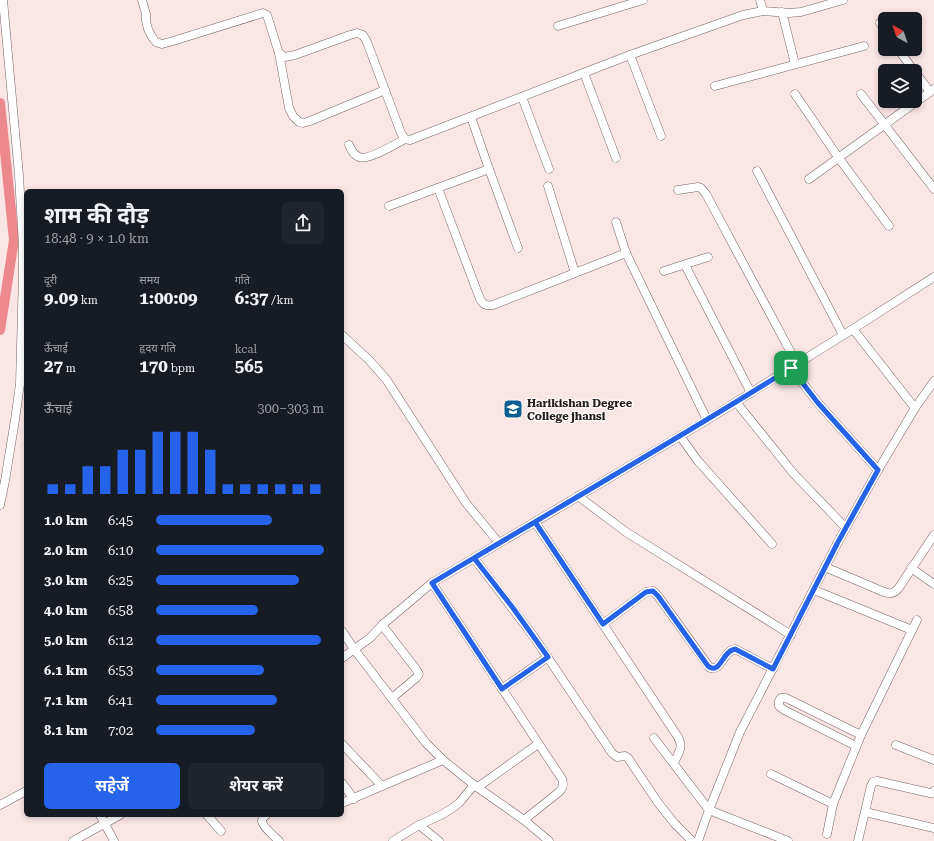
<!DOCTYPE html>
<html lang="hi">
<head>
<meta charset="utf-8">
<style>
  body { margin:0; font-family:"Roboto Serif","Noto Sans Devanagari",serif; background:#20242c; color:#f1f3f6; height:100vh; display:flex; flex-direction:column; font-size:15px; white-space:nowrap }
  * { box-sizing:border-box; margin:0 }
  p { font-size:13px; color:#9ea1a6 }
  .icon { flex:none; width:22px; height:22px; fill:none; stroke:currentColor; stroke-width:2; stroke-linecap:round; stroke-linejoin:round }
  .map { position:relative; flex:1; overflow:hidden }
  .details { position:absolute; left:24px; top:189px; width:320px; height:628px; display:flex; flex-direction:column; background:#171b24; border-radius:6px; box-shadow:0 2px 6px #0003 }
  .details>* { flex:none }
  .needle { width:26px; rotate:320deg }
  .buttons { position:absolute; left:878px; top:12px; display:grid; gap:8px }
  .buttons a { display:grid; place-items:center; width:44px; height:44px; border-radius:6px; background:#171b24; box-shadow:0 2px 6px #0003; font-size:20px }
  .pin { position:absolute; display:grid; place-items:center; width:34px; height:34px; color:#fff; margin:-17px; border-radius:8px; box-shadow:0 2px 6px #0006 }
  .round { display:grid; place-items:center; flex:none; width:42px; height:42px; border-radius:6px; background:#20242c }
  .head { display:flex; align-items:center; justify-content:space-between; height:68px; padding:0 20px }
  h1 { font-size:22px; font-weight:700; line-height:30px }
  .stats { display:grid; grid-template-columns:repeat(3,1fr); gap:6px; height:68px; padding:4px 20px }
  .stats div { display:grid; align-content:center }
  .stats b { font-size:17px; font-weight:700 }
  .stats small { font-size:11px; font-weight:400 }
  .stats p { font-size:11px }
  .chart { height:112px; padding:8px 20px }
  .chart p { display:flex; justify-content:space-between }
  .chart svg { width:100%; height:72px; margin-top:4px; stroke:#2563eb; stroke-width:6 }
  .cta { display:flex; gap:8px; margin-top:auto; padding:8px 20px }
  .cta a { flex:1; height:46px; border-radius:6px; background:#2563eb; color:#fff; font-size:16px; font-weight:700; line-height:46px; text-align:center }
  .cta a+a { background:#20242c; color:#f1f3f6 }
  ul { padding:0 20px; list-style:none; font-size:13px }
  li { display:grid; grid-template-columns:64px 48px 1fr; align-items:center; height:30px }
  li i { height:10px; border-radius:5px; background:#2563eb }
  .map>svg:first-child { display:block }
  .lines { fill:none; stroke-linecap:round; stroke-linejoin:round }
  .canal { stroke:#ed898d; stroke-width:10 }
  .minor-casing { stroke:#756363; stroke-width:9 }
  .minor { stroke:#fff; stroke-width:8 }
  .route-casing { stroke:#fff; stroke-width:8 }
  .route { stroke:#2563eb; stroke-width:5 }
  .labels { text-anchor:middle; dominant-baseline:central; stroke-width:3; stroke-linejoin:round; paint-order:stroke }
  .poi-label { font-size:11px; font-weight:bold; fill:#251d1d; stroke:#fcf8f7; text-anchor:start }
</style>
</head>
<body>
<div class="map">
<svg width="934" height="841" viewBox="0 0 934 841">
  <rect width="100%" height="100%" fill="#fbe6e6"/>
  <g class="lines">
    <polyline class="canal" points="0,103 14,240 0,330"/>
    <g class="minor-casing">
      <g id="minor">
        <polyline points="142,0 146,14 146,21 148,29 152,37 156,42 162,44 173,41 263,13 267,15 277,47 279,53 285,57 295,55 350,35 357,33 363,35 367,42 401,133 405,139 410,140 630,55 743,15 763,11 789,13 801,12 843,0"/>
        <polyline points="760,0 763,11"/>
        <polyline points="782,12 795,64"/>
        <polyline points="880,23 885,30"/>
        <polyline points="558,26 643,0"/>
        <polyline points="898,49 914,71"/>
        <polyline points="279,53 289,108 293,116 299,122 303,123 310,121 385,90"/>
        <polyline points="630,55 661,136"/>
        <polyline points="915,72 930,92"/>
        <polyline points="584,73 616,158"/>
        <polyline points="715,86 864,46"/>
        <polyline points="795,94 838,157 889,226"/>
        <polyline points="861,94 934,189"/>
        <polyline points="522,97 549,169"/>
        <polyline points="471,117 489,169 518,248"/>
        <path d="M349,145c2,5 5,10 10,12 8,4 37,-13 46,-18"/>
        <polyline points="757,171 843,335"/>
        <polyline points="809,179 934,89"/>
        <polyline points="548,186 575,273"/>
        <path d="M438,188l42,111c4,6 6,7 13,6l133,-52"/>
        <polyline points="678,190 698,187 701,188 706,194 797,364"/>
        <polyline points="389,206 489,169"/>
        <polyline points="616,222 626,253 707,420"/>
        <polyline points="685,265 751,393"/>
        <polyline points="664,271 708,257"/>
        <polyline points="853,329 915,408"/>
        <polyline points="342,335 368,359 386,379 466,503 499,543"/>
        <polyline points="791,368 818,403 878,470"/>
        <polyline points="736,402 794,474 846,528"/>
        <polyline points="680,436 698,461 772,544"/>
        <polyline points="578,496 626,532 791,635"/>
        <polyline points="0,505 5,481 15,420 20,384 23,274 23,247 19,175 3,0"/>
        <path d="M535,522l143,215c6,11 0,16 -4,26"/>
        <polyline points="474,558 534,637 612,753 617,757 625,756 628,758 659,804 675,824 692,841"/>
        <path d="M825,567l59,25c6,2 9,2 14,-3l36,-54"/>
        <polyline points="911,568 934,584"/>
        <path d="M432,583l130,196c2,6 1,9 -3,13l-35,28"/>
        <polyline points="814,590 912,630"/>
        <path d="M603,624l43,-32 7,-1 5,5 52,72c12,3 13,-17 25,-19l38,20"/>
        <polyline points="382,625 416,669 419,674 416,678 392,698"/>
        <polyline points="342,631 354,649 426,743 443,760 474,785 524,820 549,841"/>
        <polyline points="342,658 370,638 382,625 432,583 707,420 853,329 934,277"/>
        <polyline points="502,689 548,657"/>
        <polyline points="654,738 709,810 788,841"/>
        <polyline points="342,744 382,786"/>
        <polyline points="896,745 934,760"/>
        <polyline points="856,746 784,710 779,706 779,701 781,698 786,698 861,735"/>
        <polyline points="771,774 833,804"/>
        <polyline points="342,783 354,799"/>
        <polyline points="478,787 538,744"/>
        <polyline points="342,803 443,760"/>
        <polyline points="0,805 26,791"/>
        <polyline points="865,812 934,828"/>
        <polyline points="100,815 114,841"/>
        <polyline points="207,815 221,831"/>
        <path d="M266,815c-1,1 -4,4 -4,6 0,5 13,16 17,20"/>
        <polyline points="419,825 439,841"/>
        <polyline points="827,834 833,804 861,735 917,620"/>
        <polyline points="73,841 120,815"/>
        <polyline points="393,841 419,825 441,815 451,809 459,803 474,785"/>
        <polyline points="698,841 709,810 740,732 838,542 878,470 915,408 934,381"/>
        <polyline points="858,841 871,786 873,782 877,781 930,793 932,793 934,791"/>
      </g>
    </g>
    <use href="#minor" class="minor"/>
  </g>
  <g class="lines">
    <g class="route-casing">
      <path id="route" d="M791,368c-118,74 -239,143 -359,215l70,106 46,-32 -35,-49 -39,-50 61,-36 68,102 43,-32 7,-1 5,5 50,70c12,10 14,-15 27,-17l38,20 65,-127 40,-72 -60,-67 -27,-35"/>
    </g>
    <use href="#route" class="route"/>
  </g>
  <defs>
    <g id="university-square" transform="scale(1)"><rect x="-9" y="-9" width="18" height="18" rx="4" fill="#0b6091" stroke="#fcf8f7"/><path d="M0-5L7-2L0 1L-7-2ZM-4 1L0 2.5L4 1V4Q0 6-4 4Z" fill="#fff"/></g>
  </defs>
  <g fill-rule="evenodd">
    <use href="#university-square" x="513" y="409"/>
  </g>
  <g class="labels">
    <g class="poi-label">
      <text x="527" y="403">Harikishan Degree<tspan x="527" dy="13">College jhansi</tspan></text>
    </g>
  </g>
</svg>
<div class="buttons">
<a><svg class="needle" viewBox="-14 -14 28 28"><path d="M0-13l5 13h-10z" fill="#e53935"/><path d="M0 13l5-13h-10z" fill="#9ea1a6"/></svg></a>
<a><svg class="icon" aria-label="layers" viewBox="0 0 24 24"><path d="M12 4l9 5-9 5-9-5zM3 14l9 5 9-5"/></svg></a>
</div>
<div class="pin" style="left:791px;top:368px;background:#1e9e55"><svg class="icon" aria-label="arrive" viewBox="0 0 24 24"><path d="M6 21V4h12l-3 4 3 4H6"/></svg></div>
<section class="details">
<div class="head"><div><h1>शाम की दौड़</h1><p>18:48 · 9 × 1.0 km</p></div><a class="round"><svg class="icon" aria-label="share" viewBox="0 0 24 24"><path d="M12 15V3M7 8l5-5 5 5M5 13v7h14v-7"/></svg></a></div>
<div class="stats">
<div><p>दूरी</p><b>9.09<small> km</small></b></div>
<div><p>समय</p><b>1:00:09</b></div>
<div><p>गति</p><b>6:37<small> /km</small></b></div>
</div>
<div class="stats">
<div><p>ऊँचाई</p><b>27<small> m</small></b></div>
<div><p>हृदय गति</p><b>170<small> bpm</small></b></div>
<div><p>kcal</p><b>565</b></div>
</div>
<div class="chart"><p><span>ऊँचाई</span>300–303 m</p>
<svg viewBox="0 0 160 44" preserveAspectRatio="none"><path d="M5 44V38M15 44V38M25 44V27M35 44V27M45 44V17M55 44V17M65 44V6M75 44V6M85 44V6M95 44V17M105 44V38M115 44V38M125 44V38M135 44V38M145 44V38M155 44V38"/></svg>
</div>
<ul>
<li><b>1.0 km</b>6:45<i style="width:69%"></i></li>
<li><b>2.0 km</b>6:10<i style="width:100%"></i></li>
<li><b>3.0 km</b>6:25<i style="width:85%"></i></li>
<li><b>4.0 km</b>6:58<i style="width:61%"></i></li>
<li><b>5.0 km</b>6:12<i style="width:98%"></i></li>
<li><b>6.1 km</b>6:53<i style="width:64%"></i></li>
<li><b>7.1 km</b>6:41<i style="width:72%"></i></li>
<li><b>8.1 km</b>7:02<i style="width:59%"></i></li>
</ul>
<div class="cta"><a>सहेजें</a><a>शेयर करें</a></div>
</section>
</div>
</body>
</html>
